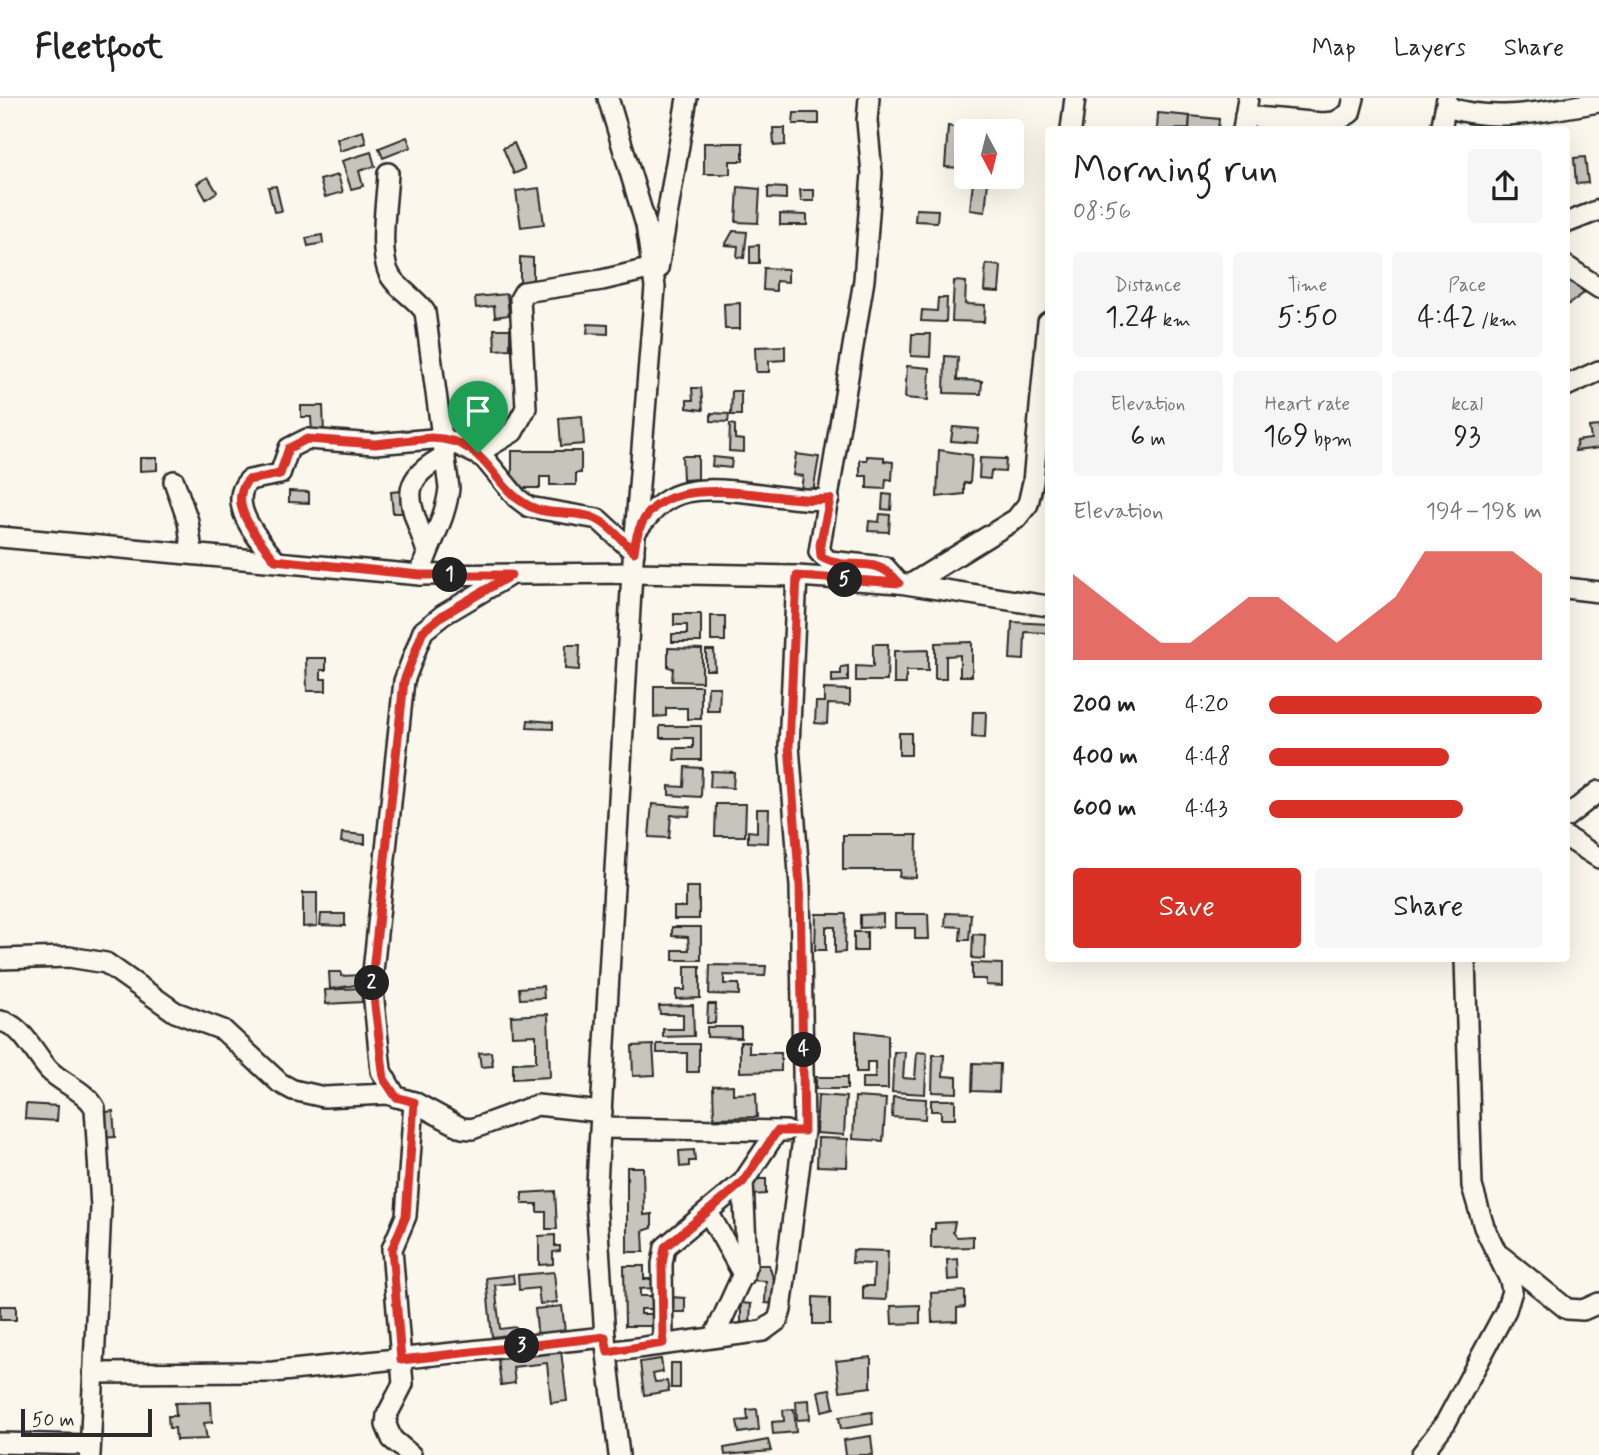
<!DOCTYPE html>
<html lang="en">
<head>
<meta charset="utf-8">
<style>
  body { margin:0; font-family:Mynerve,sans-serif; background:#f6f6f6; color:#222; height:100vh; display:flex; flex-direction:column; font-size:26px; white-space:nowrap }
  * { box-sizing:border-box; margin:0 }
  p { font-size:23px; color:#767676 }
  .icon { flex:none; width:38px; height:38px; fill:none; stroke:currentColor; stroke-width:2; stroke-linecap:round; stroke-linejoin:round }
  .map { position:relative; flex:1; overflow:hidden }
  .sheet { position:absolute; left:1045px; top:28px; width:525px; height:836px; display:flex; flex-direction:column; background:#fff; border-radius:7px; box-shadow:0 7px 28px #0002 }
  .sheet>* { flex:none }
  .needle { width:46px; rotate:173deg }
  .buttons { position:absolute; left:954px; top:21px; display:grid; gap:14px }
  .buttons a { display:grid; place-items:center; width:70px; height:70px; border-radius:7px; background:#fff; box-shadow:0 7px 28px #0002; font-size:35px }
  .scale { position:absolute; left:21px; bottom:18px; width:131px; box-sizing:border-box; padding-left:7px; border:4px solid #2b2b2b; border-top:0; font-size:19px; line-height:24px; white-space:nowrap; color:#2b2b2b; -webkit-text-stroke:5px #fbf7ec; paint-order:stroke }
  .pin { position:absolute; display:grid; place-items:center; width:60px; height:60px; color:#fff; margin:-72px -30px; border-radius:50% 50% 50% 0; rotate:-45deg; box-shadow:0 0 7px #0007 }
  .pin .icon { rotate:45deg }
  .km { position:absolute; width:35px; height:35px; margin:-18px; border-radius:50%; background:#222; color:#fff; font-size:19px; line-height:35px; text-align:center }
  .round { display:grid; place-items:center; flex:none; width:74px; height:74px; border-radius:7px; background:#f6f6f6 }
  .head { display:flex; align-items:center; justify-content:space-between; height:119px; padding:0 28px }
  h1 { font-size:38px; font-weight:600; line-height:52px }
  .figures { display:grid; grid-template-columns:repeat(3,1fr); gap:10px; height:119px; padding:7px 28px }
  .figures div { display:grid; align-content:center; border-radius:7px; background:#f6f6f6; text-align:center }
  .figures b { font-size:30px; font-weight:600 }
  .figures small { font-size:19px; font-weight:400 }
  .figures p { font-size:19px }
  .chart { height:196px; padding:14px 28px }
  .chart p { display:flex; justify-content:space-between }
  .chart svg { width:100%; height:126px; margin-top:7px; fill:#d93025; opacity:.7 }
  .cta { display:flex; gap:14px; margin-top:auto; padding:14px 28px }
  .cta a { flex:1; height:80px; border-radius:7px; background:#d93025; color:#fff; font-size:28px; font-weight:600; line-height:80px; text-align:center }
  .cta a+a { background:#f6f6f6; color:#222 }
  ul { padding:0 28px; list-style:none; font-size:23px }
  li { display:grid; grid-template-columns:112px 84px 1fr; align-items:center; height:52px }
  li i { height:18px; border-radius:9px; background:#d93025 }
  header { display:flex; align-items:center; gap:42px; box-sizing:border-box; height:98px; padding:0 35px; background:#fff; border-bottom:2px solid #e0e0e0 }
  header strong { font-size:33px }
  nav { display:flex; gap:38px; margin-inline-start:auto; font-size:24px }
  .map>svg:first-child { display:block }
  .building { fill:#c7c4bc; stroke:#2b2b2b; stroke-width:2 }
  .lines { fill:none; stroke-linecap:round; stroke-linejoin:round }
  .minor-casing { stroke:#2b2b2b; stroke-width:24 }
  .minor { stroke:#fbf7ec; stroke-width:19 }
  .route-casing { stroke:#fff; stroke-width:14 }
  .route { stroke:#d93025; stroke-width:9 }
</style>
</head>
<body>
<header>
<strong>Fleetfoot</strong>
<nav><a>Map</a><a>Layers</a><a>Share</a></nav>
</header>
<div class="map">
<svg width="1599" height="1357" viewBox="0 0 1599 1357">
  <rect width="100%" height="100%" fill="#fbf7ec"/>
  <filter id="ink" filterUnits="userSpaceOnUse"><feTurbulence type="fractalNoise" baseFrequency=".0143" numOctaves="2"/><feDisplacementMap in="SourceGraphic" scale="14" xChannelSelector="R" yChannelSelector="G"/><feConvolveMatrix kernelMatrix="1 2 1 2 8 2 1 2 1" color-interpolation-filters="sRGB"/></filter>
  <g filter="url(#ink)">
    <g class="building">
      <polygon points="794,15 819,15 819,26 793,26"/>
      <polygon points="1158,15 1190,18 1189,31 1157,32"/>
      <polygon points="1190,18 1219,21 1218,32 1189,32"/>
      <polygon points="948,28 964,31 961,70 945,69"/>
      <polygon points="773,30 785,30 785,47 774,48"/>
      <polygon points="363,33 366,45 340,53 337,41"/>
      <polygon points="407,39 411,49 383,60 379,50"/>
      <polygon points="514,45 525,71 514,76 503,50"/>
      <polygon points="704,45 743,45 743,63 730,63 730,76 704,76"/>
      <polygon points="371,54 375,68 359,73 363,88 351,91 342,63"/>
      <polygon points="1585,59 1588,85 1576,86 1574,60"/>
      <polygon points="338,77 343,94 325,99 320,82"/>
      <polygon points="208,79 217,94 206,101 197,85"/>
      <polygon points="973,83 988,84 985,114 970,112"/>
      <polygon points="276,88 282,113 274,114 268,89"/>
      <polygon points="738,89 760,91 758,125 736,124"/>
      <polygon points="768,89 786,90 786,101 768,100"/>
      <polygon points="539,90 544,126 521,129 516,93"/>
      <polygon points="800,92 814,92 814,103 801,103"/>
      <polygon points="916,111 938,112 937,124 915,123"/>
      <polygon points="780,116 807,117 807,127 780,127"/>
      <polygon points="733,133 747,134 744,160 737,159 738,148 725,147"/>
      <polygon points="322,137 323,145 308,148 306,140"/>
      <polygon points="759,147 759,165 750,165 750,148"/>
      <polygon points="520,159 533,160 533,186 520,186"/>
      <polygon points="986,166 1001,168 999,194 984,193"/>
      <polygon points="764,170 788,171 788,184 776,183 776,193 763,192"/>
      <polygon points="1568,173 1584,195 1569,206 1566,202"/>
      <polygon points="954,183 966,184 965,206 985,207 984,224 952,223"/>
      <polygon points="507,196 509,217 495,219 494,208 476,210 475,199"/>
      <polygon points="938,200 947,200 946,224 921,223 922,212 937,213"/>
      <polygon points="740,205 740,231 725,231 724,206"/>
      <polygon points="588,226 608,227 608,236 587,235"/>
      <polygon points="494,231 510,231 510,251 495,252"/>
      <polygon points="912,236 931,236 930,259 911,258"/>
      <polygon points="785,248 785,262 769,263 769,274 756,274 755,249"/>
      <polygon points="945,258 958,259 957,282 982,283 981,296 944,295"/>
      <polygon points="907,268 930,270 928,302 905,300"/>
      <polygon points="692,290 701,290 703,312 687,310 687,302 693,302"/>
      <polygon points="732,293 741,293 741,317 731,317"/>
      <polygon points="466,295 492,296 492,307 465,307"/>
      <polygon points="301,308 323,308 324,336 312,336 311,319 301,319"/>
      <polygon points="711,315 729,316 728,324 711,323"/>
      <polygon points="582,318 584,346 561,348 559,320"/>
      <polygon points="730,326 735,327 735,341 744,342 744,354 729,353"/>
      <polygon points="1599,328 1599,350 1575,353 1577,343 1591,341 1589,329"/>
      <polygon points="953,329 979,331 977,345 951,343"/>
      <polygon points="939,352 972,357 970,385 964,385 964,396 937,399"/>
      <polygon points="512,353 581,353 581,375 576,375 576,387 550,387 550,379 540,379 540,390 512,390"/>
      <polygon points="796,356 819,359 813,394 801,392 803,378 793,377"/>
      <polygon points="682,358 698,358 698,381 683,382"/>
      <polygon points="867,358 884,359 884,363 893,364 892,382 886,381 885,391 867,390 867,378 860,378 860,362 867,362"/>
      <polygon points="713,359 732,361 731,370 712,368"/>
      <polygon points="140,360 157,360 157,372 140,373"/>
      <polygon points="980,360 1006,361 1005,374 991,373 990,381 979,380"/>
      <polygon points="289,393 309,394 309,405 289,404"/>
      <polygon points="401,393 402,415 393,415 391,394"/>
      <polygon points="883,396 892,397 891,412 882,411"/>
      <polygon points="880,416 890,417 889,434 868,433 869,423 879,424"/>
      <polygon points="674,516 701,516 701,544 672,544 672,536 687,536 687,527 674,527"/>
      <rect x="711" y="518" width="14" height="25"/>
      <polygon points="1012,524 1048,526 1048,535 1025,534 1024,562 1010,561"/>
      <polygon points="972,544 972,578 960,578 960,557 946,558 946,581 935,581 935,545"/>
      <polygon points="873,546 888,546 887,583 856,583 856,568 873,569"/>
      <polygon points="566,547 580,547 579,572 565,571"/>
      <polygon points="668,550 702,551 702,584 672,583 673,570 668,569"/>
      <polygon points="706,552 714,552 715,572 706,572"/>
      <polygon points="928,552 928,573 906,573 906,586 894,586 894,553"/>
      <polygon points="306,560 326,560 326,572 321,572 321,581 326,581 326,593 307,593"/>
      <polygon points="848,568 848,583 832,584 832,576 841,576 841,569"/>
      <polygon points="654,588 701,588 701,621 687,621 687,610 666,610 666,618 654,619"/>
      <polygon points="708,589 720,589 719,613 707,613"/>
      <polygon points="824,591 850,592 850,607 828,606 827,626 815,625 816,604 824,604"/>
      <polygon points="973,614 986,614 985,640 972,639"/>
      <polygon points="528,622 553,624 553,631 527,630"/>
      <polygon points="660,628 701,628 701,662 674,662 675,650 693,650 693,640 660,640"/>
      <rect x="899" y="635" width="12" height="22"/>
      <polygon points="685,669 702,670 701,699 669,697 669,688 684,689"/>
      <polygon points="711,673 734,674 733,690 710,689"/>
      <polygon points="652,706 690,709 689,718 671,717 669,740 649,739"/>
      <polygon points="716,706 746,706 745,738 715,738"/>
      <polygon points="757,711 769,711 768,745 748,744 748,733 757,734"/>
      <polygon points="342,735 365,737 365,746 341,744"/>
      <polygon points="843,737 917,737 916,780 899,779 900,772 843,772"/>
      <polygon points="686,789 699,789 699,821 674,821 674,809 686,809"/>
      <polygon points="303,795 317,795 317,828 303,829"/>
      <polygon points="946,815 971,816 969,842 960,842 961,829 945,828"/>
      <polygon points="321,816 345,816 345,828 320,827"/>
      <polygon points="816,816 846,816 845,854 835,855 835,829 826,829 826,852 815,852"/>
      <polygon points="883,816 883,829 860,830 860,817"/>
      <polygon points="895,816 928,816 929,841 915,841 915,830 895,830"/>
      <polygon points="672,829 701,829 701,862 673,862 673,852 689,852 688,839 672,838"/>
      <rect x="854" y="834" width="13" height="19"/>
      <polygon points="973,836 985,837 984,861 972,860"/>
      <polygon points="972,865 1002,866 1002,888 986,887 986,881 972,881"/>
      <polygon points="710,867 766,868 765,878 724,877 724,886 739,886 739,897 709,896"/>
      <polygon points="685,868 700,868 700,900 676,901 676,892 685,892"/>
      <polygon points="329,874 341,874 341,878 362,877 362,886 330,891"/>
      <polygon points="543,888 544,900 520,901 519,890"/>
      <polygon points="361,890 362,904 326,906 325,892"/>
      <polygon points="708,906 716,906 715,925 707,925"/>
      <polygon points="693,907 694,938 663,939 663,931 683,931 683,916 660,916 659,908"/>
      <polygon points="548,916 550,979 513,981 513,965 536,964 536,937 512,938 511,918"/>
      <polygon points="707,929 741,929 741,940 707,939"/>
      <polygon points="856,933 888,937 888,991 862,991 862,980 875,980 875,964 867,964 867,974 856,974"/>
      <polygon points="740,944 749,944 749,955 781,955 781,973 740,974"/>
      <polygon points="657,946 699,946 699,974 687,974 687,955 657,955"/>
      <polygon points="653,947 655,977 633,978 632,948"/>
      <polygon points="491,954 493,968 481,969 479,955"/>
      <polygon points="894,954 905,954 903,980 915,981 917,954 927,955 925,996 892,994"/>
      <polygon points="933,957 944,957 943,978 957,979 957,995 932,994"/>
      <polygon points="973,965 1000,966 999,994 972,993"/>
      <rect x="816" y="979" width="31" height="12"/>
      <polygon points="733,987 733,996 756,995 757,1019 714,1020 713,988"/>
      <polygon points="818,997 846,999 844,1037 816,1035"/>
      <polygon points="855,999 886,1001 883,1043 853,1041"/>
      <polygon points="893,999 926,1001 925,1021 892,1019"/>
      <polygon points="931,1002 955,1002 955,1021 941,1021 941,1013 931,1013"/>
      <polygon points="26,1006 58,1008 57,1023 25,1021"/>
      <polygon points="113,1013 115,1039 102,1040 100,1015"/>
      <polygon points="818,1040 848,1041 847,1069 817,1068"/>
      <polygon points="694,1052 695,1063 689,1063 689,1068 680,1069 679,1053"/>
      <polygon points="627,1069 643,1069 644,1117 652,1116 652,1130 643,1133 644,1154 627,1154"/>
      <polygon points="750,1081 766,1081 766,1096 750,1097"/>
      <polygon points="555,1093 557,1131 546,1131 546,1114 537,1114 537,1106 522,1106 522,1095"/>
      <polygon points="955,1124 953,1134 957,1139 973,1138 973,1149 931,1150 931,1131 935,1131 935,1125"/>
      <polygon points="555,1137 555,1148 560,1148 560,1153 553,1154 553,1166 539,1167 539,1138"/>
      <polygon points="853,1152 888,1153 886,1202 863,1201 863,1188 873,1188 874,1166 852,1165"/>
      <polygon points="958,1161 959,1181 948,1182 947,1162"/>
      <polygon points="752,1167 769,1167 773,1180 780,1183 779,1206 765,1205 766,1183 751,1182"/>
      <polygon points="624,1168 644,1168 644,1181 653,1181 653,1190 640,1191 640,1198 654,1198 654,1211 641,1211 641,1216 653,1216 653,1228 625,1228"/>
      <polygon points="554,1174 557,1204 540,1206 538,1190 519,1192 518,1177"/>
      <polygon points="513,1177 514,1185 495,1187 500,1231 516,1229 517,1236 492,1239 486,1180"/>
      <polygon points="965,1193 965,1209 957,1210 957,1223 932,1224 931,1195"/>
      <polygon points="670,1199 685,1200 685,1214 669,1214"/>
      <polygon points="813,1199 830,1200 830,1226 813,1226"/>
      <polygon points="741,1205 751,1206 750,1225 741,1225"/>
      <polygon points="920,1207 920,1225 892,1226 891,1208"/>
      <rect x="0" y="1208" width="16" height="14"/>
      <polygon points="562,1208 565,1234 558,1234 558,1239 538,1241 535,1211"/>
      <polygon points="561,1253 567,1303 551,1305 547,1265 513,1269 515,1285 501,1287 498,1261"/>
      <polygon points="871,1259 871,1289 840,1293 836,1263"/>
      <polygon points="661,1261 663,1274 653,1276 655,1284 667,1283 669,1293 644,1297 640,1264"/>
      <rect x="671" y="1265" width="9" height="25"/>
      <polygon points="830,1291 834,1310 822,1313 818,1293"/>
      <polygon points="809,1302 810,1321 797,1322 796,1303"/>
      <polygon points="211,1304 212,1324 204,1325 207,1341 176,1342 175,1330 169,1330 168,1318 176,1318 175,1305"/>
      <polygon points="757,1311 759,1332 739,1335 737,1323 748,1322 747,1312"/>
      <polygon points="794,1311 796,1334 773,1336 772,1324 784,1323 783,1312"/>
      <polygon points="872,1314 873,1326 841,1331 839,1319"/>
      <polygon points="871,1338 873,1357 846,1357 844,1342"/>
      <polygon points="768,1342 771,1353 725,1357 724,1350"/>
    </g>
    <g class="lines">
      <g class="minor-casing">
        <g id="minor">
          <polyline points="608,0 646,127 655,189 632,475 596,1103 605,1239 619,1357"/>
          <polyline points="869,0 867,23 872,75 864,182 819,454 829,463 885,469 899,485"/>
          <path d="M1447,9c51,17 101,3 152,-5"/>
          <polyline points="1245,18 1322,25 1335,24 1350,15 1354,0"/>
          <polyline points="1071,32 1075,0"/>
          <polyline points="1243,32 1248,0"/>
          <polyline points="1441,32 1447,0"/>
          <path d="M388,75c-1,26 -11,83 3,104 9,14 25,21 34,35l24,176c-3,32 -21,57 -29,87"/>
          <polyline points="1566,125 1599,112"/>
          <polyline points="1566,168 1599,190"/>
          <polyline points="658,171 687,0"/>
          <polyline points="1566,288 1599,273"/>
          <polyline points="478,355 513,334 526,310 520,201 524,194 602,182 653,170"/>
          <polyline points="174,383 188,423 192,454"/>
          <path d="M636,433c9,-11 19,-24 31,-31 38,-25 116,4 162,-1"/>
          <polyline points="0,439 420,477 632,475 797,478 899,485 1048,508"/>
          <path d="M426,451c-14,-45 -33,-67 19,-93"/>
          <path d="M275,462c-14,-18 -50,-56 -26,-80l31,-6 9,-26 18,-9 68,5 69,-6 40,20 33,40 12,9 69,12 36,33"/>
          <polyline points="911,486 1016,421 1028,406 1033,384 1048,224"/>
          <polyline points="1566,490 1599,494"/>
          <polyline points="1566,719 1599,693"/>
          <polyline points="1566,739 1599,760"/>
          <polyline points="0,861 69,859 106,865 175,914 223,932 280,985 293,992 324,999 387,996 414,1004 462,1030 472,1031 537,1007 602,1014"/>
          <path d="M0,923c22,3 35,34 49,49 14,14 37,21 46,38l6,99 -11,248"/>
          <polyline points="396,999 381,973 372,883 404,583 423,533 443,517 510,477"/>
          <polyline points="601,1030 786,1033"/>
          <polyline points="708,1114 744,1178"/>
          <polyline points="1501,1158 1567,1211 1583,1212 1599,1205"/>
          <polyline points="714,1239 747,1167 743,1084"/>
          <polyline points="663,1245 662,1166 665,1149 743,1084 777,1033"/>
          <polyline points="608,1254 763,1233 778,1222 781,1212 804,1033 800,788 789,648 797,478"/>
          <polyline points="93,1275 273,1274 605,1239"/>
          <polyline points="0,1345 90,1347"/>
          <polyline points="411,1357 392,1341 386,1327 387,1317 403,1286 392,1151 406,1118 414,1004"/>
          <polyline points="1421,1357 1446,1324 1506,1212 1512,1193 1510,1182 1484,1129 1472,1088 1465,861"/>
        </g>
      </g>
      <use href="#minor" class="minor"/>
    </g>
  </g>
  <g class="lines" filter="url(#ink)">
    <g class="route-casing">
      <path id="route" d="M431,340c59,2 58,47 98,68 21,11 48,3 69,14 13,6 25,22 36,32 9,-98 135,-46 196,-53l-10,46 1,12c28,17 53,-6 78,26l-102,-7 -8,170 11,140 4,245h-27l-34,51 -78,65 -3,17 1,79 -55,9 -3,-15 -204,23 -9,-111 14,-33 8,-114 -18,-5 -12,-18 -12,-98 32,-300 19,-50 20,-16 68,-40h-91l-145,-15c-14,-18 -50,-56 -27,-80l32,-6 9,-26 18,-9 68,5z"/>
    </g>
    <use href="#route" class="route"/>
  </g>
</svg>
<div class="buttons">
<a><svg class="needle" viewBox="-14 -14 28 28"><path d="M0-13l5 13h-10z" fill="#e53935"/><path d="M0 13l5-13h-10z" fill="#767676"/></svg></a>
</div>
<div class="scale">50 m</div>
<div class="pin" style="left:478px;top:355px;background:#1e9e55"><svg class="icon" aria-label="arrive" viewBox="0 0 24 24"><path d="M6 21V4h12l-3 4 3 4H6"/></svg></div>
<b class="km" style="left:450px;top:477px">1</b>
<b class="km" style="left:372px;top:885px">2</b>
<b class="km" style="left:522px;top:1248px">3</b>
<b class="km" style="left:804px;top:952px">4</b>
<b class="km" style="left:845px;top:482px">5</b>
<section class="sheet">
<div class="head"><div><h1>Morning run</h1><p>08:56</p></div><a class="round"><svg class="icon" aria-label="share" viewBox="0 0 24 24"><path d="M12 15V3M7 8l5-5 5 5M5 13v7h14v-7"/></svg></a></div>
<div class="figures">
<div><p>Distance</p><b>1.24<small> km</small></b></div>
<div><p>Time</p><b>5:50</b></div>
<div><p>Pace</p><b>4:42<small> /km</small></b></div>
</div>
<div class="figures">
<div><p>Elevation</p><b>6<small> m</small></b></div>
<div><p>Heart rate</p><b>169<small> bpm</small></b></div>
<div><p>kcal</p><b>93</b></div>
</div>
<div class="chart"><p><span>Elevation</span>194–198 m</p>
<svg viewBox="0 0 160 44" preserveAspectRatio="none"><path d="M0 44V14L10 22L20 30L30 38L40 38L50 30L60 22L70 22L80 30L90 38L100 30L110 22L120 6L130 6L140 6L150 6L160 14V44z"/></svg>
</div>
<ul>
<li><b>200 m</b>4:20<i style="width:100%"></i></li>
<li><b>400 m</b>4:48<i style="width:66%"></i></li>
<li><b>600 m</b>4:43<i style="width:71%"></i></li>
</ul>
<div class="cta"><a>Save</a><a>Share</a></div>
</section>
</div>
</body>
</html>
